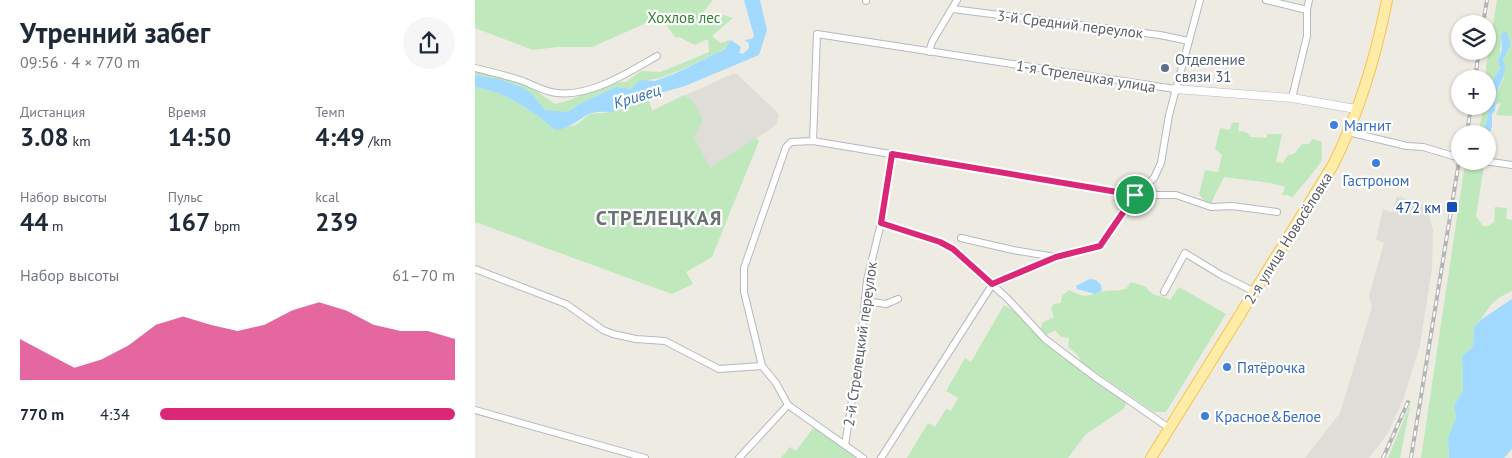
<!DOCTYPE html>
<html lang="ru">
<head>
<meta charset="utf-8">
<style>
  body { margin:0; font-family:"PT Sans",sans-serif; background:#f6f6f7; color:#1f2937; height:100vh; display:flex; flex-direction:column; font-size:19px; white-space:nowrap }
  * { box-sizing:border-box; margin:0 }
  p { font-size:16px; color:#747a83 }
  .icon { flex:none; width:28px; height:28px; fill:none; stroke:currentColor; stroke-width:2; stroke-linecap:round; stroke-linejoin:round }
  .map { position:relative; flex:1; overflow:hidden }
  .panel { display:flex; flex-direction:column; background:#fff; width:475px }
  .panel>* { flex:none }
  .tools { position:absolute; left:976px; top:15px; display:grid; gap:10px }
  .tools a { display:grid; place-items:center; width:45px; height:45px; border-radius:50%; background:#fff; box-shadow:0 1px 4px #0004; font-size:25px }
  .pin { position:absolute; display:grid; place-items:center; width:42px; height:42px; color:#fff; margin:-21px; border:2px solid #fff; border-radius:50%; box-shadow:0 1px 5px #0007 }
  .round { display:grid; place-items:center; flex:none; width:52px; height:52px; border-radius:26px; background:#f6f6f7 }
  .overview { display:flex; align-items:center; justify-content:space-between; height:85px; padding:0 20px }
  h1 { font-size:28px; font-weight:700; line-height:38px }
  .stats { display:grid; grid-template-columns:repeat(3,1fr); gap:8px; height:85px; padding:5px 20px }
  .stats div { display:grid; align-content:center }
  .stats b { font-size:25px; font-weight:700 }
  .stats small { font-size:14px; font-weight:400 }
  .stats p { font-size:14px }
  .chart { height:140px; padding:10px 20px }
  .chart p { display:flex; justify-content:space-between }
  .chart svg { width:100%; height:90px; margin-top:5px; fill:#db2777; opacity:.7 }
  ul { padding:0 20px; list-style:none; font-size:16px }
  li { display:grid; grid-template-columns:80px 60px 1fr; align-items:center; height:38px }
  li i { height:12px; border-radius:6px; background:#db2777 }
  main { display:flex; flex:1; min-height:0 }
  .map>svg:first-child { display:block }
  .industrial { fill:#dfddd7 }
  .green { fill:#bfe8bd }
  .water { fill:#a2daff }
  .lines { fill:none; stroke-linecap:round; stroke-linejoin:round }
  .minor-casing { stroke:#b5b9be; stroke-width:8 }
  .tertiary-casing { stroke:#b5b9be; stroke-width:9 }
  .primary-casing { stroke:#f9c251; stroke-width:12 }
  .minor { stroke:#fff; stroke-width:6 }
  .tertiary { stroke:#fff; stroke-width:8 }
  .primary { stroke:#ffeda7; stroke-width:10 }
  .rail-casing { stroke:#b4b5b5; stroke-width:4 }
  .rail { stroke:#fff; stroke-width:2; stroke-dasharray:5.5; stroke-linecap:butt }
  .route-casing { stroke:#fff; stroke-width:10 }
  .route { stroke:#db2777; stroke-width:6 }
  .service-dot { fill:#5c6f8a; stroke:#fff; stroke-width:2 }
  .shop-dot { fill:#3f7fe0; stroke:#fff; stroke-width:2 }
  .transit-dot { fill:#1a4fb4; stroke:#fff; stroke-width:2 }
  .labels { text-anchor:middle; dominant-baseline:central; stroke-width:4.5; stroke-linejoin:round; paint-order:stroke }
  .park-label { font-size:15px; fill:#308630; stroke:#fff }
  .street-label { font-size:15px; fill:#5b5f64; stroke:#fff }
  .service-label { font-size:15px; fill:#4e5e75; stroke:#fff; text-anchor:start }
  .shop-label { font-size:15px; fill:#366cbe; stroke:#fff; text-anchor:start }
  .transit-label { font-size:15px; fill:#164399; stroke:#fff; text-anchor:end }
  .water-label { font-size:16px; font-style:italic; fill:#3776ad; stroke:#fff }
  .district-label { font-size:20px; font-weight:bold; letter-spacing:1px; fill:#6c7176; stroke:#fff }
</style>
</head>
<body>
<main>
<section class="panel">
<div class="overview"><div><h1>Утренний забег</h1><p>09:56 · 4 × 770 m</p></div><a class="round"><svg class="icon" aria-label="share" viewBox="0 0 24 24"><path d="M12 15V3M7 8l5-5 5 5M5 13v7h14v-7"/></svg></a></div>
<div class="stats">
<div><p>Дистанция</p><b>3.08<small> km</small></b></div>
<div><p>Время</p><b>14:50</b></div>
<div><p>Темп</p><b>4:49<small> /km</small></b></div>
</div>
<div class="stats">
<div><p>Набор высоты</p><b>44<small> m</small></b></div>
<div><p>Пульс</p><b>167<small> bpm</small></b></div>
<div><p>kcal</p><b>239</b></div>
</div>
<div class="chart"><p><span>Набор высоты</span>61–70 m</p>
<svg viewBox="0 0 160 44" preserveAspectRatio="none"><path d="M0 44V24L10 31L20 38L30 34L40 27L50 17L60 13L70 17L80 20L90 17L100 10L110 6L120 10L130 17L140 20L150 20L160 24V44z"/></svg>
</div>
<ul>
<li><b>770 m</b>4:34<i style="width:100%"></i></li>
</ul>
</section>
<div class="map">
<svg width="1037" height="458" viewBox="0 0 1037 458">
  <rect width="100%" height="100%" fill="#eeebe2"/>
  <g class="industrial">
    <polygon points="257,74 262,74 304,114 301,125 229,173 176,111"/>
    <polygon points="922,196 951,205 958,230 957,268 945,345 929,397 913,433 894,458 830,458 865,413 897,307 894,296 909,243 901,239 908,209 917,213"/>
  </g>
  <g class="green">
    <path d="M0,0h238l-12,15 19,-1 13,4 -21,18 8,7 11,-3c-2,4 -4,7 -7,9 -11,6 -65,33 -73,30l-20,10 -15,-2 -37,17 -11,8 -6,1 -17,-3 -27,-25 -43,-10v-4l42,11 18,8 20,14 15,-4 39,-17 17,-1 15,-11 20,1 48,-20 -1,-13 -13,6 -16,-8 -3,1 -16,-21 -68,30h-35l-24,3 -58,-22z"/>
    <path d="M1022,0h15v116l-16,-1 5,-12 -5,1v-10l8,-16 -1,-18 8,-16 -10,-9c1,11 -3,22 -1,33l-9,15 -2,28 -6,22 -5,1 6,-28h3l-1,-39z"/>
    <path d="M0,87c32,6 55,22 80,43l21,-5 14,-11 23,-2c8,-11 23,-12 35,-15l4,14 32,-16 8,5 11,20 -9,17 16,31 46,-30 3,3 -47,116 -26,15 7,12 -21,10 -197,-72z"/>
    <path d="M764,122l-1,9 8,1 5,5 16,1v-4h15l-6,28 7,1 5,-8 6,-1 8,-10h7l3,-5 10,3c-1,5 0,11 0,17 -2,7 -24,31 -30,39l-4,-3h-6l3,-8 -14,-4 -47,-6c-4,10 -10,16 -12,27l-8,-3 -5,-7 6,-24 13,2 4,-17 -7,-6 5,-21 10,2 2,-7z"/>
    <path d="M990,164l19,2 -8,50 7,10h6l5,-4 1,-15 12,1 -1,11 6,1v71c-28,13 -20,18 -38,36l-1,20 -11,9 1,34 -9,16 2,12 -8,20 1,20h-28z"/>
    <path d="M656,282l15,5c7,11 14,7 24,13l9,-13 47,27 -60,98h-12l-73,-50 -3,-7 -10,-8 1,-9 -8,-1 -6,-7 -9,5 -5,-6 1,-6 12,-6 -3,-9 3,-4 7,-1 1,-7 7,-6c18,10 20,4 36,1 7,-1 14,0 21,-2z"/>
    <polygon points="529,305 543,313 579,351 651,399 650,408 610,435 593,458 432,458 453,423 460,427 471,409 476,411 483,398 471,391 490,358 496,362"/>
    <polygon points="936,402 925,458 913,458"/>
    <polygon points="339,427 383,458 306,458 315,447 321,451"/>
  </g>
  <g class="water">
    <path d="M269,0h16l7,30 -8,25 -74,31 -67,19 -5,7c-7,0 -14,-1 -21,1 -14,5 -18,15 -37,17 -25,-21 -48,-37 -80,-43v-12c20,4 41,6 57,19 5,5 8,11 13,16l23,2 11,-8 37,-17 15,2 9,-9 15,1 21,-8 49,-24 6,-9 10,7 -2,6 4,1 6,-6v-5l-5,-3 7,-1 3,-3z"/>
    <path d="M1031,31l5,13 -8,16c6,14 -3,21 -7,34 -1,5 0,11 -1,17l-3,3v13l-4,9 -1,-2h-4l6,-23 2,-28 9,-15 -2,-7 4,-12 -1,-15z"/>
    <polygon points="615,279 621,280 626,285 627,291 620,294 602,289 601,286"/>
    <polygon points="1037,299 1037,449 1029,458 974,458 973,438 981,418 979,406 988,390 987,356 998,347 999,327 1007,319"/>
  </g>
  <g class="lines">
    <g class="minor-casing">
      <g id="minor">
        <polyline points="791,0 832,10"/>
        <polyline points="391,1 391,0"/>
        <polyline points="477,9 685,35 714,41"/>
        <polyline points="454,52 457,42 482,0"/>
        <path d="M0,68c15,4 30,7 45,12 12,4 24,12 37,13 34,4 72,-21 100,-37"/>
        <polyline points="817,98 832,36 832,10 834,0"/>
        <polyline points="873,132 932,146 948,147 985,158"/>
        <polyline points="338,141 342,34 700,89"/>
        <polyline points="1009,161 1037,165"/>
        <polyline points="406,223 465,242 477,249 532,298 570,339 620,377 694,428"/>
        <polyline points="486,238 538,250 580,257"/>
        <polyline points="0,269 91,304 128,330 138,334 161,339 190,341 244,369 287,366 269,292 269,268 311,147 316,142 338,141 660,195 701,195 736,207 757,206 802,212"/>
        <polyline points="689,292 710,253 746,275 780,292"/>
        <polyline points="390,301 411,304 423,299"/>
        <polyline points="287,366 301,383 313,405 388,458"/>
        <polyline points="0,410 170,458"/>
        <polyline points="370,445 385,349 392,280 406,223 417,154"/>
        <polyline points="264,458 313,405"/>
        <polyline points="406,458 517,285 581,257 625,246 660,195 679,178 686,163 694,115 725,0"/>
      </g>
    </g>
    <g class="tertiary-casing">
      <polyline id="tertiary" points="700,89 817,98 881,109"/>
    </g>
    <g class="primary-casing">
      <path id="primary" d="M676,458l182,-293c26,-52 43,-109 54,-165"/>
    </g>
    <use href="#minor" class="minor"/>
    <use href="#tertiary" class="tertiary"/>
    <use href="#primary" class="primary"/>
    <g class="rail-casing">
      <g id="rail">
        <polyline points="1008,24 1012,0"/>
        <polyline points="1000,79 1004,51"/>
        <polyline points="992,134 996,106"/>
        <polyline points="908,458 933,402"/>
        <polyline points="936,458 985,155"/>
      </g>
    </g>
    <use href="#rail" class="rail"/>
  </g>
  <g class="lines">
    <g class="route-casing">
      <polygon id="route" points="417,154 660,195 625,246 581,257 517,284 478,249 465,242 406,223"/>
    </g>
    <use href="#route" class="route"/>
  </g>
  <circle class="service-dot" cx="690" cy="68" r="5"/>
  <g class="shop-dot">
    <circle cx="859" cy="125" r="5"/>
    <circle cx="901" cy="163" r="5"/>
    <circle cx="752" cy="367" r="5"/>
    <circle cx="730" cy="416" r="5"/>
  </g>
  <rect class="transit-dot" x="971" y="201" width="12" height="12" rx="2.5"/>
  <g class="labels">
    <g class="park-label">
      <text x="209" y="17">Хохлов лес</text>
    </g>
    <g class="street-label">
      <text transform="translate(595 24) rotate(7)">3-й Средний переулок</text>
      <text transform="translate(611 76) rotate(9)">1-я Стрелецкая улица</text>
      <text transform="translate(813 238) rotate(-58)">2-я улица Новосёловка</text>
      <text transform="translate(385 344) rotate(-82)">2-й Стрелецкий переулок</text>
    </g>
    <g class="service-label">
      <text x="700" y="59">Отделение<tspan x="700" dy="17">связи 31</tspan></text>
    </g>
    <g class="shop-label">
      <text x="869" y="125">Магнит</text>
      <text x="901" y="180" text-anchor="middle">Гастроном</text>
      <text x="762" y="367">Пятёрочка</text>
      <text x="740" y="416">Красное&amp;Белое</text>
    </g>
    <g class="transit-label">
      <text x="966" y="207">472 км</text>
    </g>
    <g class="water-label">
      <text transform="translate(162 96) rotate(-17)">Кривец</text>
    </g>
    <g class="district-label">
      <text x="184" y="218">СТРЕЛЕЦКАЯ</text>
    </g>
  </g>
</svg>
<div class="tools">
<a><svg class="icon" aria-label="layers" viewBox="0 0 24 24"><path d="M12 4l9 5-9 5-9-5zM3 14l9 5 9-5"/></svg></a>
<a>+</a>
<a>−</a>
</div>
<div class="pin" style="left:660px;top:195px;background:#1e9e55"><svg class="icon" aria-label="arrive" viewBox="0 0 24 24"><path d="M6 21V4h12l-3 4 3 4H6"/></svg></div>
</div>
</main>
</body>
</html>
